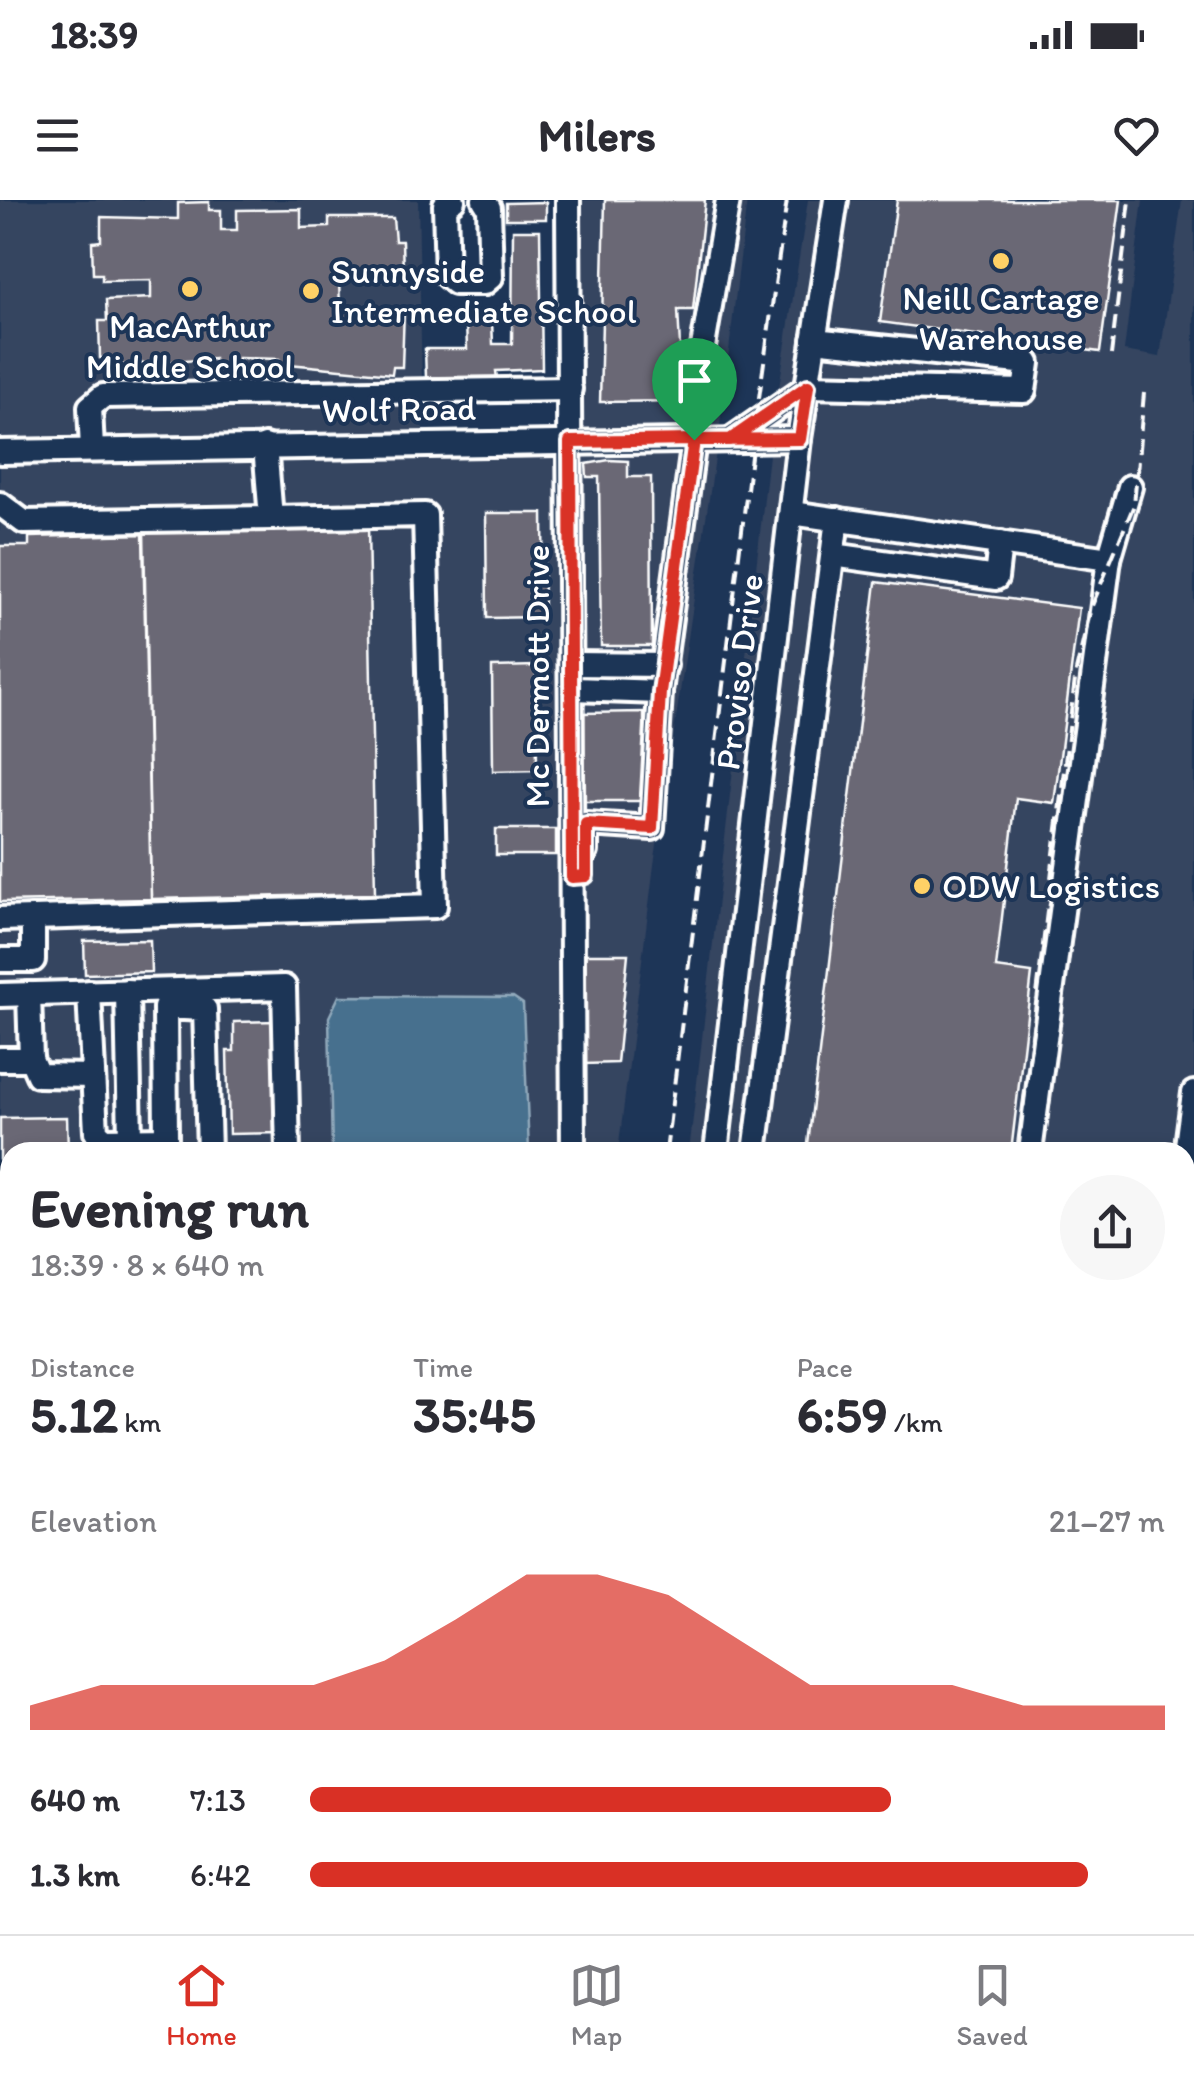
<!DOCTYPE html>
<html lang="en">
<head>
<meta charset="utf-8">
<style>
  body { margin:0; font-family:Itim,sans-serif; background:#f7f7f7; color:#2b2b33; height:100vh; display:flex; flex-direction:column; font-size:38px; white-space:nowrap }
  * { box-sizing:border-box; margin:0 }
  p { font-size:32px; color:#7c7c81 }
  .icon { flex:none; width:55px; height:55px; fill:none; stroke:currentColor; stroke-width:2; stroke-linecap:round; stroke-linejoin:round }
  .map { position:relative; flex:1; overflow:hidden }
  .sheet { position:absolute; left:0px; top:942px; width:1195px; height:792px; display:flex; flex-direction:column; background:#fff; border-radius:30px 30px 0 0; box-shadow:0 5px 15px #0003 }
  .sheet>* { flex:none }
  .pin { position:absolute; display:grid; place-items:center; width:85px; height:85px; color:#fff; margin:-102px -42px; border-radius:50% 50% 50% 0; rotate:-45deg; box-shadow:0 0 10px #0007 }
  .pin .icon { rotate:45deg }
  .round { display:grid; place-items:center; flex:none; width:105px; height:105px; border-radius:52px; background:#f7f7f7 }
  .head { display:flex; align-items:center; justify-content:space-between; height:170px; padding:0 30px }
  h1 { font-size:55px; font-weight:800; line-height:75px }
  .metrics { display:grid; grid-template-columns:repeat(3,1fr); gap:15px; height:170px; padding:10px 30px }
  .metrics div { display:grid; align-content:center }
  .metrics b { font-size:50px; font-weight:800 }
  .metrics small { font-size:28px; font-weight:400 }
  .metrics p { font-size:28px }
  .chart { height:280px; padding:20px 30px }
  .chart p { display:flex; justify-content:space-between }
  .chart svg { width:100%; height:180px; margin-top:10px; fill:#d93025; opacity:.7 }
  ul { padding:0 30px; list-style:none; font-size:32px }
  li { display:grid; grid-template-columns:160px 120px 1fr; align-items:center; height:75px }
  li i { height:25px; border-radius:12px; background:#d93025 }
  .status { display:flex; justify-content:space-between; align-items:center; height:70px; padding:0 50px; background:#fff; direction:ltr }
  .status svg { height:28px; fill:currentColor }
  header { display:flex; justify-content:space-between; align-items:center; height:130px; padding:0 30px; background:#fff; font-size:45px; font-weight:800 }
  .tab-bar { display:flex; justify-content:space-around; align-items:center; height:140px; border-top:2px solid #e1e1e2; background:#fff; font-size:28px; color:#7c7c81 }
  .tab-bar a { display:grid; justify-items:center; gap:5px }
  .tab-bar .on { color:#d93025 }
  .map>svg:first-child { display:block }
  .built { fill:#344460 }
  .water { fill:#47708e; stroke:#91a9bb; stroke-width:2.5 }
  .building { fill:#6a6874; stroke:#fff; stroke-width:2.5 }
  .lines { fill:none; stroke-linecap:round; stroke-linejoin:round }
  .minor-casing { stroke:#fff; stroke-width:30 }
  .minor { stroke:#1d3557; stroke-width:22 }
  .rail { stroke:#fff; stroke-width:4; stroke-dasharray:15 8; stroke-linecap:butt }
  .route-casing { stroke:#fff; stroke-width:20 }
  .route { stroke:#d93025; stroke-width:12 }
  .poi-dot { fill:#ffd166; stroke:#1d3557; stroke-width:4 }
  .labels { text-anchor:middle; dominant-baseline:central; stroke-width:8; stroke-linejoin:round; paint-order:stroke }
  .poi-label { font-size:35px; fill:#fff; stroke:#1d3557; text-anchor:start }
  .street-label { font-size:35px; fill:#fff; stroke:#1d3557 }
</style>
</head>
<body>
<div class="status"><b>18:39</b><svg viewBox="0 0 49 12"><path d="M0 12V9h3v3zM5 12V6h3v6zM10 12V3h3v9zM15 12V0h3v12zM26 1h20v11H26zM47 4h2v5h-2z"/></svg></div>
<header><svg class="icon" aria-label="menu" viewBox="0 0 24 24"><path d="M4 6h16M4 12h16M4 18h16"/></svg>Milers<svg class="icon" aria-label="heart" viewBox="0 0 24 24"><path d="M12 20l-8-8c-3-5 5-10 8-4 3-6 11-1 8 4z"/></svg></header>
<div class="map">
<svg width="1194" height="1734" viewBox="0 0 1194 1734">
  <rect width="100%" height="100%" fill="#1d3557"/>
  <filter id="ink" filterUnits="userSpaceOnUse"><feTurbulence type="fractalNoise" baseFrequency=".01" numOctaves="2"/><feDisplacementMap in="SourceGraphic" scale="20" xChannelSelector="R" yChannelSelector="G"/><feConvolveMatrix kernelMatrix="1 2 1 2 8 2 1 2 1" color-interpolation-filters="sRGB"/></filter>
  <g filter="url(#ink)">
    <g class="built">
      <polygon points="0,0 418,0 423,232 0,246"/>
      <polygon points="573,0 747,0 719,234 576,239"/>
      <polygon points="808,0 1143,0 1124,151 1160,157 1182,0 1194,0 1194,1734 592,1734 593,1725 1185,1725 1185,952 689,952 770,246"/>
      <polygon points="717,245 654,665 618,952 10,952 10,1345 0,1345 0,258"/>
    </g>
    <polygon class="water" points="339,796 513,797 523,804 529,952 332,952 329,817"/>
    <g class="building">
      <polygon points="605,0 705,0 693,110 678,110 683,201 600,202"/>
      <polygon points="897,0 1121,0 1100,152 880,122"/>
      <polygon points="209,2 209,10 221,10 221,30 237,30 237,10 301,9 301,28 329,27 329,18 393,18 395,41 402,41 403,73 395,73 396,80 339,81 340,106 404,110 402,167 393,167 392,174 279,163 279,159 238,158 238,172 214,172 214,159 108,166 108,158 100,158 99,121 107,121 106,100 151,98 151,80 102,81 102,74 93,74 92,42 101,41 101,17 178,19 178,3"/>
      <polygon points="546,2 546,19 506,19 506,3"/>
      <polygon points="513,30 540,30 542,169 496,171 497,178 426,177 425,149 467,149 466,121 492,121 493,144 512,144"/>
      <polygon points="609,260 628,261 628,277 651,277 652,446 601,446 599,277 587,277 586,264"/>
      <polygon points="486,313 543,313 544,417 487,418"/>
      <polygon points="368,326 375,694 151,699 144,330"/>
      <polygon points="143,334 151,699 0,702 0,346 29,346 29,337"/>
      <polygon points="876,382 1079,408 1054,603 1016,598 996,768 1032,773 1011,952 807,952"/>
      <polygon points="536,466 537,570 493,571 492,467"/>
      <polygon points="644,512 645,601 582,601 582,513"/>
      <rect x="496" y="629" width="60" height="26"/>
      <polygon points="150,740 151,772 85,774 84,741"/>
      <polygon points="582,754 628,754 617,863 584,864"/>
      <polygon points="279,821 282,933 229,934 227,851 234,851 234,822"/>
      <polygon points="67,917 68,952 10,952 10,1092 0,1092 0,918"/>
      <rect x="0" y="1113" width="10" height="106"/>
      <polygon points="0,1375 10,1376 10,1401 0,1401"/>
      <rect x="0" y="1453" width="10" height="25"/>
      <rect x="0" y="1536" width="10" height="29"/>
      <polygon points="691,1725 936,1725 934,1734 690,1734"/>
    </g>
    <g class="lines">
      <g class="minor-casing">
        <g id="minor">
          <polyline points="453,0 445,5 447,76 455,83 484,83 491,77 489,8 484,0"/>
          <polyline points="568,0 573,952"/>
          <polyline points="733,238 808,186 1024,191 1028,163 814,140"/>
          <polyline points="92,250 90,207 103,196 570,189"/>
          <polyline points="0,252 799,239"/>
          <polyline points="0,304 24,322 271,318 265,246"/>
          <polyline points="792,313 1109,359 1030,952"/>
          <polyline points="833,355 996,378 1000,343"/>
          <polyline points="1109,359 1130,287"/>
          <polyline points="573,464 665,465"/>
          <polyline points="573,489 660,492"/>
          <polyline points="586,651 586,624 652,628 660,492 694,240 697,182 728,0"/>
          <polyline points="0,719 435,706 425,315 271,318"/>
          <polyline points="0,760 33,760 33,718"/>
          <polyline points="127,791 130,940"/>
          <polyline points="89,792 96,932 105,940 166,939 165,808 184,808"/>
          <polyline points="184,793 184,808 205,809 209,952"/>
          <polyline points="0,795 284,787 288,952"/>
          <polyline points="0,859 31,859 29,794"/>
          <polyline points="31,859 38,875 93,876"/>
          <polyline points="716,952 799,239 836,0"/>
          <polyline points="755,952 837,319"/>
          <polyline points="1185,961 1194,893"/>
          <polyline points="0,1318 10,1318"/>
          <polyline points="1185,1382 1194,1313"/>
          <polyline points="0,1429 10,1429"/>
          <polyline points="1185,1543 1194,1475"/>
          <polyline points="0,1591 10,1591"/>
          <polyline points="615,1734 616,1725"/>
          <polyline points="1083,1734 1084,1725"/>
          <polyline points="1139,1734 1141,1725"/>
          <polyline points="1160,1734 1161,1725"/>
        </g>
      </g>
      <use href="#minor" class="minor"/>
      <g class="rail">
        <polyline points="1111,155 1130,0"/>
        <polyline points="666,952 753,240 787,0"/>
        <polyline points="1018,952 1076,471 1091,408 1134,305 1144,193"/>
        <polyline points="562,1734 563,1725"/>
        <polyline points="584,1734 585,1725"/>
        <polyline points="939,1734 940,1725"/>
      </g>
    </g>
  </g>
  <g class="lines" filter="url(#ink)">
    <g class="route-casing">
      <polyline id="route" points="694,240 570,242 572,677 586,676 586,624 652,628 660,492 694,240 800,239 808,186 730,240 694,240"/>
    </g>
    <use href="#route" class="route"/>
  </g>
  <g class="poi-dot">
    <circle cx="1001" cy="61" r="10"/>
    <circle cx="190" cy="89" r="10"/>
    <circle cx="311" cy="91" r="10"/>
    <circle cx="922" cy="686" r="10"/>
  </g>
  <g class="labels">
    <g class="poi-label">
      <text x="331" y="71">Sunnyside<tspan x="331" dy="40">Intermediate School</tspan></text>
      <text x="1001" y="98" text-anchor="middle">Neill Cartage<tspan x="1001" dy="40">Warehouse</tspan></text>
      <text x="190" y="126" text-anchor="middle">MacArthur<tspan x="190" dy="40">Middle School</tspan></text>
      <text x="942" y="686">ODW Logistics</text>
    </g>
    <g class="street-label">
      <text transform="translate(399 209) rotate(-1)">Wolf Road</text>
      <text transform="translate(739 472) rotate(-83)">Proviso Drive</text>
      <text transform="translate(537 476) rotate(-90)">Mc Dermott Drive</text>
    </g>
  </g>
</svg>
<div class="pin" style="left:694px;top:240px;background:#1e9e55"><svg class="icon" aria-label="arrive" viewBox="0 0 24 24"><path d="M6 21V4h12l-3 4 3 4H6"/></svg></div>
<section class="sheet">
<div class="head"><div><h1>Evening run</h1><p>18:39 · 8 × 640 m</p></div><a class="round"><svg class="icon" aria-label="share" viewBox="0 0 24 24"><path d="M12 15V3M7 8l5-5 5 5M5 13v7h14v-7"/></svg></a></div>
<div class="metrics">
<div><p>Distance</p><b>5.12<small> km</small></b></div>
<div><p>Time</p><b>35:45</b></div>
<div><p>Pace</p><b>6:59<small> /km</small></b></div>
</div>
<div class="chart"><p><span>Elevation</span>21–27 m</p>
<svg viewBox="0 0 160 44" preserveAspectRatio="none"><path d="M0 44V38L10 33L20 33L30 33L40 33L50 27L60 17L70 6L80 6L90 11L100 22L110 33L120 33L130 33L140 38L150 38L160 38V44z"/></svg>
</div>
<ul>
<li><b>640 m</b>7:13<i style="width:68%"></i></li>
<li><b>1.3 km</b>6:42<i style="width:91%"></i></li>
</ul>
</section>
</div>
<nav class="tab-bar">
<a class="on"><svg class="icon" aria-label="home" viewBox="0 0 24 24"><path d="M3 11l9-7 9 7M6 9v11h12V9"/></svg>Home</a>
<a><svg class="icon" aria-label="map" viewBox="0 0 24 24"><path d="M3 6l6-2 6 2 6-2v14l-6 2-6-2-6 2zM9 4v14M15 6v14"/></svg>Map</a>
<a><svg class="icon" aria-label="saved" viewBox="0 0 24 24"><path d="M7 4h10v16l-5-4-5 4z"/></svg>Saved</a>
</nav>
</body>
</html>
